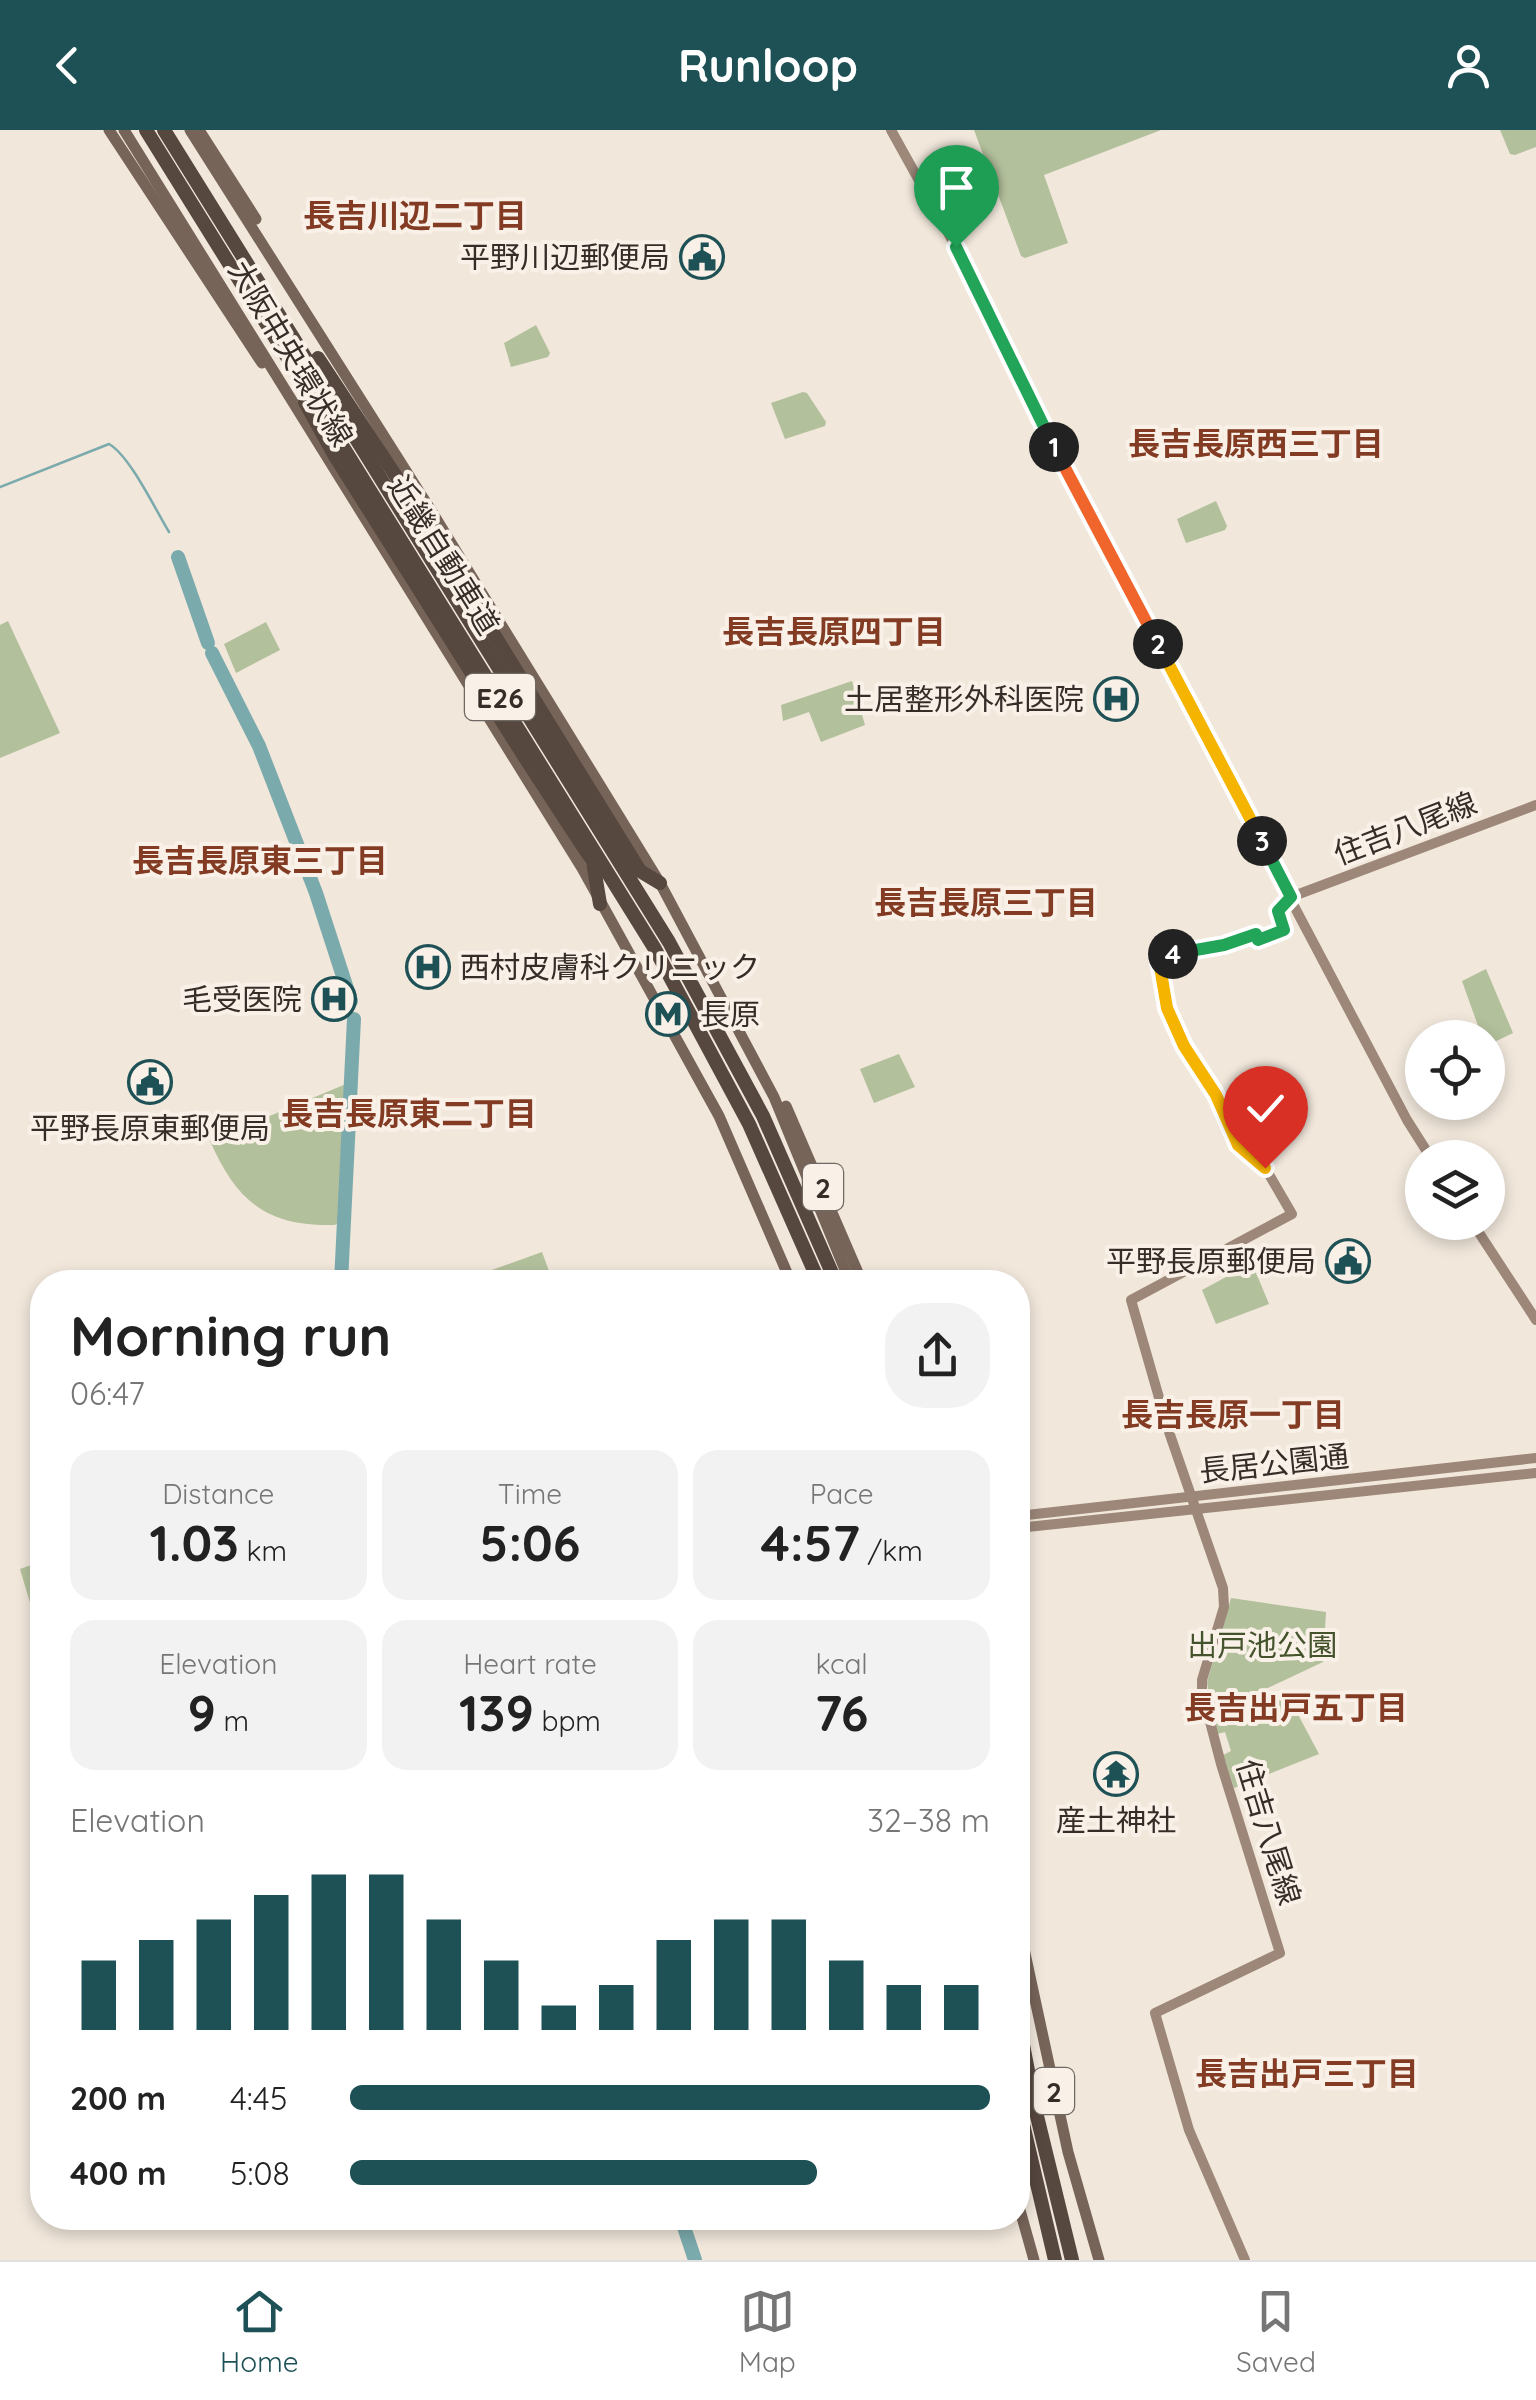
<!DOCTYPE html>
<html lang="en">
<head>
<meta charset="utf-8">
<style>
  body { margin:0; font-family:Quicksand,"Noto Sans JP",sans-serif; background:#f2f2f2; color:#222; height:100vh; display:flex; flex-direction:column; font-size:38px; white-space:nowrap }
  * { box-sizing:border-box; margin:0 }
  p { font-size:32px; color:#767676 }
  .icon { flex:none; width:55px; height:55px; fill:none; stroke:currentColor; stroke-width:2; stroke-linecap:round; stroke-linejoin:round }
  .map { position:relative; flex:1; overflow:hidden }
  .drawer { position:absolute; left:30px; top:1140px; width:1000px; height:960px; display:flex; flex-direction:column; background:#fff; border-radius:40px; box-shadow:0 5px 15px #0003 }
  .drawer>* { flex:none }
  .tools { position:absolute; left:1405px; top:890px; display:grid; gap:20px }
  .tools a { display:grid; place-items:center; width:100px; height:100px; border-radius:50%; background:#fff; box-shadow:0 5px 15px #0003; font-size:50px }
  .pin { position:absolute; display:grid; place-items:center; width:85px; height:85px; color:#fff; margin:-102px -42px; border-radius:50% 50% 50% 0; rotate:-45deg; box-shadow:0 0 10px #0007 }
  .pin .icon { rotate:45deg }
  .km { position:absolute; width:50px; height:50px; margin:-25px; border-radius:50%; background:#222; color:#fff; font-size:28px; line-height:50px; text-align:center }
  .round { display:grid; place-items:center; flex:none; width:105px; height:105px; border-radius:40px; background:#f2f2f2 }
  .overview { display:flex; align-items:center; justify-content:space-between; height:170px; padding:0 40px }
  h1 { font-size:55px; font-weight:800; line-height:75px }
  .figures { display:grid; grid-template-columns:repeat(3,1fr); gap:15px; height:170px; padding:10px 40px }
  .figures div { display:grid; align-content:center; border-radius:25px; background:#f2f2f2; text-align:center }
  .figures b { font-size:50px; font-weight:800 }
  .figures small { font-size:28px; font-weight:400 }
  .figures p { font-size:28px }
  .chart { height:280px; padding:20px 40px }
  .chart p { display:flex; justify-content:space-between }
  .chart svg { width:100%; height:180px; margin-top:10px; stroke:#1e5156; stroke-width:6 }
  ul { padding:0 40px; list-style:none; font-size:32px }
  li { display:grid; grid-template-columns:160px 120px 1fr; align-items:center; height:75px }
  li i { height:25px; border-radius:12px; background:#1e5156 }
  header { display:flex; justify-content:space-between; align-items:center; height:130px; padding:0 40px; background:#1e5156; color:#fff; font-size:45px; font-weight:800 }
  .tabs { display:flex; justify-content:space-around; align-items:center; height:140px; border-top:2px solid #e0e0e0; background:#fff; font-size:28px; color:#767676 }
  .tabs a { display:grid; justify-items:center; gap:5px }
  .tabs .active { color:#1e5156 }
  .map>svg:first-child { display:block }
  .green { fill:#b3c09c }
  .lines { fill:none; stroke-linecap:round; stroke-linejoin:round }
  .stream { stroke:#7baaad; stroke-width:2.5 }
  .river { stroke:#7baaad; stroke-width:14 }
  .secondary { stroke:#9c8779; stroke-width:10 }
  .primary { stroke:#776459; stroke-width:11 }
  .highway { stroke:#56473f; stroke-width:14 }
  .highway-bridge { stroke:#56473f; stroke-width:14 }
  .split-1-casing { stroke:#fff; stroke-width:20 }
  .split-2-casing { stroke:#fff; stroke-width:20 }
  .split-3-casing { stroke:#fff; stroke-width:20 }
  .split-4-casing { stroke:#fff; stroke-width:20 }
  .split-5-casing { stroke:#fff; stroke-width:20 }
  .split-1 { stroke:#22a559; stroke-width:12 }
  .split-2 { stroke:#f0652b; stroke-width:12 }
  .split-3 { stroke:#f5b400; stroke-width:12 }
  .split-4 { stroke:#22a559; stroke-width:12 }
  .split-5 { stroke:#f5b400; stroke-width:12 }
  .labels { text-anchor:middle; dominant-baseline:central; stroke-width:8; stroke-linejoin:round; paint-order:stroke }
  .shield { fill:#f9f1e8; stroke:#706862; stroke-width:2.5 }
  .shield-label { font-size:28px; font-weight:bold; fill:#362d28 }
  .poi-label { font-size:30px; fill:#362d28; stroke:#f9f1e8; text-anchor:end }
  .street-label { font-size:30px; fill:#362d28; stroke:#f9f1e8 }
  .park-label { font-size:30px; fill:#44532c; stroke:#f9f1e8 }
  .neighbourhood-label { font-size:32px; font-weight:bold; fill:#833c23; stroke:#f9f1e8 }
</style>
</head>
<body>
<header><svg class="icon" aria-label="back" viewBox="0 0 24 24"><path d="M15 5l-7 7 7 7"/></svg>Runloop<svg class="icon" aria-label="person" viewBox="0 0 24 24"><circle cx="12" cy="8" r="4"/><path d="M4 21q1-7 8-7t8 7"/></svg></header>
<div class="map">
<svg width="1536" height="2130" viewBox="0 0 1536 2130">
  <rect width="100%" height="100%" fill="#f1e7db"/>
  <g class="green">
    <polygon points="974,0 1161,0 1044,45 1068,113 1025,128 1021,126"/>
    <polygon points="1500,0 1536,0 1536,17 1515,25 1510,24"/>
    <polygon points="536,195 550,223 548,227 511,237 504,213"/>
    <polygon points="803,262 807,263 826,292 825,296 785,309 771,273"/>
    <polygon points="1216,371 1227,396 1225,400 1186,413 1177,389"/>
    <polygon points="8,491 60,603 0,628 0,495"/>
    <polygon points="266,492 280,520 236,543 224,514"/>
    <polygon points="852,551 865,595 821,612 809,582 783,591 781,575"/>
    <polygon points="1486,839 1513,903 1488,915 1488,908 1482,907 1462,851"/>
    <polygon points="899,924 915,957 874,973 860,939"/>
    <path d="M346,954l-6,137 -5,4c-68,2 -98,-23 -125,-84z"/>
    <polygon points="542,1122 553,1152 477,1152 475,1146"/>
    <polygon points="1252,1133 1269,1174 1216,1194 1202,1160"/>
    <polygon points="42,1431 42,1472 31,1476 20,1439"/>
    <polygon points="1231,1468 1326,1482 1323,1532 1217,1582 1211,1580 1207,1552"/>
    <polygon points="1285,1560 1319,1624 1234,1658 1223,1625 1231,1621 1225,1602 1217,1604 1214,1597 1218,1590"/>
  </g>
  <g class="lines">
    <path class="stream" d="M0,357l109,-43c21,12 46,65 60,88"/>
    <g class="river">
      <polyline points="178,427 208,513"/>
      <polyline points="212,523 259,616 316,763 351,871"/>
      <polyline points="341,1152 354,889"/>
      <polyline points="681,2088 695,2130"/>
    </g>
    <g class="secondary">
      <polyline points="891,0 956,117 1066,344 1407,990 1431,1028"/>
      <polyline points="1472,1092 1536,1190"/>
      <polyline points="1018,1386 1536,1328"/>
      <polyline points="1018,1398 1536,1343"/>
      <polyline points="1245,2130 1189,2000 1155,1883 1280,1823 1221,1634 1202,1561 1202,1550 1224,1477 1223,1458 1168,1299 1131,1170 1292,1084 1267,1041 1238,1015 1216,965 1184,916 1167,878 1158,825 1224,815 1256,804 1259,809 1284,800 1278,781 1291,767 1536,675"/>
    </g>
    <g class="primary">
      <polyline points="109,0 262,233"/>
      <polyline points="124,0 582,738 719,986 791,1152"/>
      <polyline points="190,0 432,382 660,753 774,967 850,1152"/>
      <polyline points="199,0 256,89"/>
      <polyline points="786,976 862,1152"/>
      <polyline points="1018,1791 1068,2022 1099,2130"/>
      <polyline points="1018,2073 1034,2130"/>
    </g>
    <g class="highway">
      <polyline points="146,0 655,819 749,994 819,1152"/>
      <polyline points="164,0 669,812 763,986 836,1152"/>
      <polyline points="318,228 399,351 640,741 660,753"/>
      <polyline points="524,626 593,732 600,774"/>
      <polyline points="1018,1889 1036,1982 1072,2130"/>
      <polyline points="1018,1973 1055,2130"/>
    </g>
    <polyline class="highway-bridge" points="305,272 335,326 524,626"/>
  </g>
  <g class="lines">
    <g class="split-1-casing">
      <polyline id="split-1" points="956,117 1054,317"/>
    </g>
    <g class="split-2-casing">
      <polyline id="split-2" points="1054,317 1158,514"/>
    </g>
    <g class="split-3-casing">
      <polyline id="split-3" points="1158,514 1262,711"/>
    </g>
    <g class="split-4-casing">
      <polyline id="split-4" points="1173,824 1224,815 1256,804 1258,810 1284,800 1278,781 1291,767 1262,711"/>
    </g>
    <g class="split-5-casing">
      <polyline id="split-5" points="1173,824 1158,825 1167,878 1184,916 1216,965 1238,1015 1265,1038"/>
    </g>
    <use href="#split-1" class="split-1"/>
    <use href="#split-2" class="split-2"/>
    <use href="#split-3" class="split-3"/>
    <use href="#split-4" class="split-4"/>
    <use href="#split-5" class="split-5"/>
  </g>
  <defs>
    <g id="civic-ring" transform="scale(2.25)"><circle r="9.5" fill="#f9f1e8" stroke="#1e5156" stroke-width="1.5"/><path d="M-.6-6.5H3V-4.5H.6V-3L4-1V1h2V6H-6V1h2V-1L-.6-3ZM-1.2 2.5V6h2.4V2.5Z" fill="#1e5156"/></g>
    <g id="hospital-ring" transform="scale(2.25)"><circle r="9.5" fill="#f9f1e8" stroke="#1e5156" stroke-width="1.5"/><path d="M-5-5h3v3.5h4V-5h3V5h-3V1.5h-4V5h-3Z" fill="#1e5156"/></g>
    <g id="metro-ring" transform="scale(2.25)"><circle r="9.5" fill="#f9f1e8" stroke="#1e5156" stroke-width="1.5"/><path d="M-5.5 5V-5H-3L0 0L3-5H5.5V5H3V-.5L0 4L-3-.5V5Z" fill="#1e5156"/></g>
    <g id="temple-ring" transform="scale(2.25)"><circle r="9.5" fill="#f9f1e8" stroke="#1e5156" stroke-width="1.5"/><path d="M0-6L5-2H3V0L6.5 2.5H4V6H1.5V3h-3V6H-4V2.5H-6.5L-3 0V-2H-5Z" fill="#1e5156"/></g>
  </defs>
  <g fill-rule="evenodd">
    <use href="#civic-ring" x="702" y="127"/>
    <use href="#hospital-ring" x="1116" y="569"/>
    <use href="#hospital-ring" x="428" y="837"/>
    <use href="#hospital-ring" x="334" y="869"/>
    <use href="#metro-ring" x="668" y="884"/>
    <use href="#civic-ring" x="150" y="952"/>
    <use href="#civic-ring" x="1348" y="1131"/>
    <use href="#temple-ring" x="1116" y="1644"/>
  </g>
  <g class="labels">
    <g class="shield">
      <rect x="465" y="544" width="70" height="46" rx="8"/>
      <rect x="803" y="1034" width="40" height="46" rx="8"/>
      <rect x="1034" y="1938" width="40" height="46" rx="8"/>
    </g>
    <g class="shield-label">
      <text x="500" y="567">E26</text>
      <text x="823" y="1057">2</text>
      <text x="1054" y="1961">2</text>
    </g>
    <g class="poi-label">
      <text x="670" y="127">平野川辺郵便局</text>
      <text x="1084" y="569">土居整形外科医院</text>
      <text x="460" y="837" text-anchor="start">西村皮膚科クリニック</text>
      <text x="302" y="869">毛受医院</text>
      <text x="700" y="884" text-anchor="start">長原</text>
      <text x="150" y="998" text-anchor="middle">平野長原東郵便局</text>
      <text x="1316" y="1131">平野長原郵便局</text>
      <text x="1116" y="1690" text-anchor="middle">産土神社</text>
    </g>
    <g class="street-label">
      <text transform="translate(291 223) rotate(59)">大阪中央環状線</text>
      <text transform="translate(444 425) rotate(58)">近畿自動車道</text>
      <text transform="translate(1405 698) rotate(-21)">住吉八尾線</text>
      <text transform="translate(1274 1333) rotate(-6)">長居公園通</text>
      <text transform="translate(1269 1702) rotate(73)">住吉八尾線</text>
    </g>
    <g class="park-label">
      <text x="1262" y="1515">出戸池公園</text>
    </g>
    <g class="neighbourhood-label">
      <text x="415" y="85">長吉川辺二丁目</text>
      <text x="1256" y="313">長吉長原西三丁目</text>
      <text x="834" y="501">長吉長原四丁目</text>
      <text x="260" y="730">長吉長原東三丁目</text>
      <text x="986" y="772">長吉長原三丁目</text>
      <text x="409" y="983">長吉長原東二丁目</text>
      <text x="1233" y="1284">長吉長原一丁目</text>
      <text x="1296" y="1577">長吉出戸五丁目</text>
      <text x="1307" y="1943">長吉出戸三丁目</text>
    </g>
  </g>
</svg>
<div class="tools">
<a><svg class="icon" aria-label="locate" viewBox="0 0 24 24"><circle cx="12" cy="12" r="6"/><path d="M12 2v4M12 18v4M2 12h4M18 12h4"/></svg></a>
<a><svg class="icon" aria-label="layers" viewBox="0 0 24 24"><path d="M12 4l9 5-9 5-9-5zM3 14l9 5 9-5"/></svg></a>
</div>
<div class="pin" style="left:956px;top:117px;background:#1e9e55"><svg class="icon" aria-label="arrive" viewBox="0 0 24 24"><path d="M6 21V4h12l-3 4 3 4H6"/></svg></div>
<div class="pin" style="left:1265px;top:1038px;background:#d93025"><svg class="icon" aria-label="check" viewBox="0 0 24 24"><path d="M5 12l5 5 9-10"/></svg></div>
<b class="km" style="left:1054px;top:317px">1</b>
<b class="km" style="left:1158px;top:514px">2</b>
<b class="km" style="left:1262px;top:711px">3</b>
<b class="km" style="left:1173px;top:824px">4</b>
<section class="drawer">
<div class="overview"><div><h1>Morning run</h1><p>06:47</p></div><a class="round"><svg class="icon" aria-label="share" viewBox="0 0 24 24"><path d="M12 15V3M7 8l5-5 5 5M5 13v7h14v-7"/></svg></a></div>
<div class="figures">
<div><p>Distance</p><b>1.03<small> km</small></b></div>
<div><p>Time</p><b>5:06</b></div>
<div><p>Pace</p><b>4:57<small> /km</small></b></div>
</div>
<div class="figures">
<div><p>Elevation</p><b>9<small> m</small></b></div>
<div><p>Heart rate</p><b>139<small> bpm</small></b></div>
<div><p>kcal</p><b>76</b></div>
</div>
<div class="chart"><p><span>Elevation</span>32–38 m</p>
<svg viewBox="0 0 160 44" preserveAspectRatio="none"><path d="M5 44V27M15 44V22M25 44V17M35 44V11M45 44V6M55 44V6M65 44V17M75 44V27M85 44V38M95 44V33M105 44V22M115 44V17M125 44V17M135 44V27M145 44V33M155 44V33"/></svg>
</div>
<ul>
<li><b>200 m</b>4:45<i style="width:100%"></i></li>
<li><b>400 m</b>5:08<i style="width:73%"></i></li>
</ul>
</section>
</div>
<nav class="tabs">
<a class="active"><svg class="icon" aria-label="home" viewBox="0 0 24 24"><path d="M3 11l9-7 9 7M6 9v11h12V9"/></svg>Home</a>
<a><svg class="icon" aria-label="map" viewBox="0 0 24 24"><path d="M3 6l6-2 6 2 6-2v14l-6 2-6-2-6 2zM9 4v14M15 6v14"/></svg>Map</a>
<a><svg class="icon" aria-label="saved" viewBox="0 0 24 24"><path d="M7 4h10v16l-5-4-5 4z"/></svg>Saved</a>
</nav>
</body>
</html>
